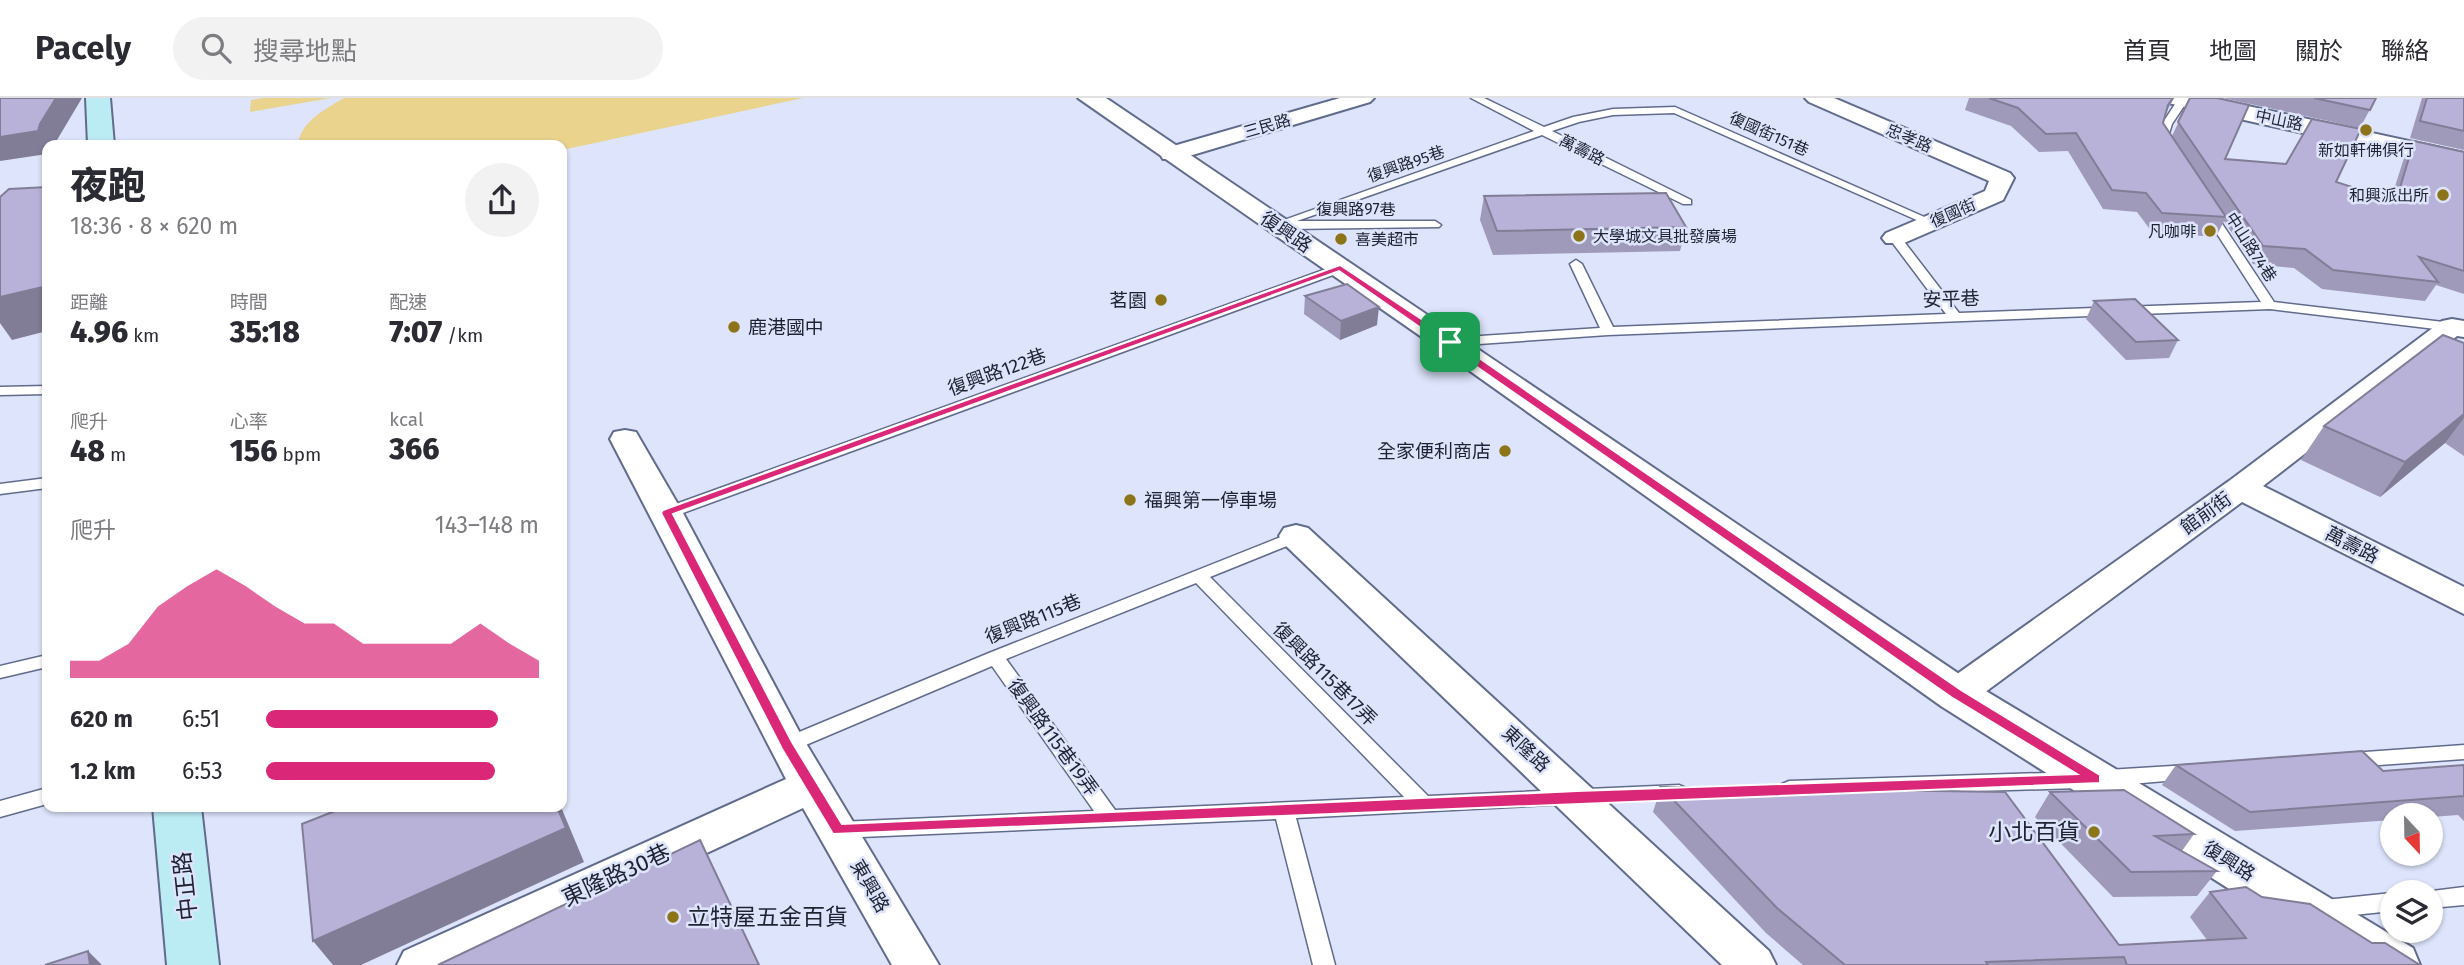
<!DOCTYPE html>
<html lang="zh-TW">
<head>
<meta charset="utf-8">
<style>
  body { margin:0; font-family:"Fira Sans","Noto Sans TC",sans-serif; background:#f2f2f3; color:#2b2b33; height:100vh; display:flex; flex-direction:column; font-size:26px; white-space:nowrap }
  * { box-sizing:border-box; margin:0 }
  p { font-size:23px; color:#7c7c81 }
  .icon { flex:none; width:38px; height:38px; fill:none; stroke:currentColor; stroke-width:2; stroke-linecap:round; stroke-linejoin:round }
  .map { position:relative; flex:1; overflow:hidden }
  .panel { position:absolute; left:42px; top:42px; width:525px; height:672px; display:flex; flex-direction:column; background:#fff; border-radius:14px; box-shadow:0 2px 5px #0004 }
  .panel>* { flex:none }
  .needle { width:46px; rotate:158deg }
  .buttons { position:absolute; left:2380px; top:705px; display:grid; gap:14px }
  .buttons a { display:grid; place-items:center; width:63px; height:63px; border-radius:50%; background:#fff; box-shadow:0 2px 5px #0004; font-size:35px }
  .pin { position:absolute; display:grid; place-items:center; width:60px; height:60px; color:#fff; margin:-30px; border-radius:14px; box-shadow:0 4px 10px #0006 }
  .round { display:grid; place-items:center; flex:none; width:74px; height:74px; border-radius:37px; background:#f2f2f3 }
  .summary { display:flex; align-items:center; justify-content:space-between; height:119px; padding:0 28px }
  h1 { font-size:38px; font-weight:800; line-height:52px }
  .figures { display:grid; grid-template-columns:repeat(3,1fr); gap:10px; height:119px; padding:7px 28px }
  .figures div { display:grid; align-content:center }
  .figures b { font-size:30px; font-weight:800 }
  .figures small { font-size:19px; font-weight:400 }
  .figures p { font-size:19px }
  .chart { height:196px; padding:14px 28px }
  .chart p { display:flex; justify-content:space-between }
  .chart svg { width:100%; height:126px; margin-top:7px; fill:#db2777; opacity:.7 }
  ul { padding:0 28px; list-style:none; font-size:23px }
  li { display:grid; grid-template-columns:112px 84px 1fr; align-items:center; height:52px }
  li i { height:18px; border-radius:9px; background:#db2777 }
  header { display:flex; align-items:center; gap:42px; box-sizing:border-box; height:98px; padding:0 35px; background:#fff; border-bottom:2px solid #e1e1e2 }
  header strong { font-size:33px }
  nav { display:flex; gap:38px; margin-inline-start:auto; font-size:24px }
  .search { width:490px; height:63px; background:#f2f2f3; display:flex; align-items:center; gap:18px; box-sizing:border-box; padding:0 24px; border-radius:38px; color:#7c7c81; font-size:26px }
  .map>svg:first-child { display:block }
  .green { fill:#ead38d }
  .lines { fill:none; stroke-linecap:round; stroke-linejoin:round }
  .service-casing { stroke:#616b8c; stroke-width:3 }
  .minor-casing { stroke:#616b8c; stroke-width:4 }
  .tertiary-casing { stroke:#616b8c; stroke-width:4 }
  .secondary-casing { stroke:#616b8c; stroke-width:4 }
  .service { fill:#fff; fill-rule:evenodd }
  .minor { fill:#fff; fill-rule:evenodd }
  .tertiary { fill:#fff; fill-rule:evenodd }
  .secondary { fill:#bbecf4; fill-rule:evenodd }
  .wall { fill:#9f99ba }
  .shaded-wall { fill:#827d97 }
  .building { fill:#b9b2d8; stroke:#827d97; stroke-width:2 }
  .route { fill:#db2777; stroke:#fff; stroke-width:2; fill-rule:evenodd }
  .poi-dot { fill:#8d7418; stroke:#dde4fb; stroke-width:2.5 }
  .labels { text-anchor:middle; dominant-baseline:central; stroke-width:5; stroke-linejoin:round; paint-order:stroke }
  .far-street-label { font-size:16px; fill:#1f2331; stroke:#dde4fb }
  .far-poi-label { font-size:16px; fill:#1f2331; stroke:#dde4fb; text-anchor:end }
  .street-label { font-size:19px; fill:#1f2331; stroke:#dde4fb }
  .poi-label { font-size:19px; fill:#1f2331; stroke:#dde4fb; text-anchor:end }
  .near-poi-label { font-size:23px; fill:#1f2331; stroke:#dde4fb; text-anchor:end }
  .near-street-label { font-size:23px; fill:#1f2331; stroke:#dde4fb }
</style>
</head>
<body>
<header>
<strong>Pacely</strong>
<div class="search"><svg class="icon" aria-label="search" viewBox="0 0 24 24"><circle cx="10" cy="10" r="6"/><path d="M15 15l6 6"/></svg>搜尋地點</div>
<nav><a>首頁</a><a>地圖</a><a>關於</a><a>聯絡</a></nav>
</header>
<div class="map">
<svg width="2464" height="867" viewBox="0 0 2464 867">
  <rect width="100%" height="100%" fill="#dde4fb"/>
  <g class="green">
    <polygon points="264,0 331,0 250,14 251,2"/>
    <path d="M344,0h459l-241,52v-5h-264c2,-23 27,-36 46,-47z"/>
  </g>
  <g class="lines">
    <g class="service-casing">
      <g id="service">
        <polygon points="1471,0 1484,0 1544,29 1573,19 1613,11 1675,9 1938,125 1932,128 1928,127 1674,15 1613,17 1579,24 1552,33 1691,102 1691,106 1683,106 1542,37 1297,123 1435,123 1441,127 1439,129 1289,131 1284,128 1276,131 1270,127 1534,33"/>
        <polygon points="2179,0 2188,2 2172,26 2167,42 2171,49 2162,51 2157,42 2162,26"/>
        <polygon points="2209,111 2213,112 2274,204 2452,225 2459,229 2452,233 2270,211 1608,237 1450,248 1443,244 1450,240 1600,230 1570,166 1576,162 1582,166 1613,229 1946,216 1889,140 1895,136 1899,137 1959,215 2261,204 2203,114"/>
        <polygon points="1340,166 1346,170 1344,173 672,419 662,419 659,415 662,411"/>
        <polygon points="47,288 47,296 0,297 0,289"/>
        <polygon points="47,380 47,390 0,396 0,386"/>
        <path d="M1296,433l6,1 2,4 -2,4 -92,37 218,219 251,-11 7,3 3,5 -3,5 -390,20 39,147h-22l-37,-146 -438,19 -7,-2 -3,-6 3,-6 7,-2 256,-11 -102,-145 -198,84 -7,2 -7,-2 -2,-5 2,-5 209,-87zM1196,485l208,214 -289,13 -109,-151z"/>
        <polygon points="47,557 47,569 0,580 0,568"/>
        <polygon points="2464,647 2464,661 2351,669 2344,667 2342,662 2344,657 2351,655"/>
        <polygon points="2189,667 2196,669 2198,674 2196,679 2189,681 2107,688 2100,685 2097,680 2100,675 2107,672"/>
        <polygon points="2078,674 2085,677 2088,682 2085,687 2078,690 1789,699 1782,696 1779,691 1782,686 1789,683"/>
        <polygon points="47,690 47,706 0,719 0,703"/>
        <polygon points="2464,789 2464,807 2431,810 2431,794 2424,794"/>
        <polygon points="2392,795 2392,813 2325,820 2318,817 2315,811 2318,805 2325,802"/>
      </g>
    </g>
    <g class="minor-casing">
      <g id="minor">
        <polygon points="1340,0 1374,0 1370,4 1179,61 1163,61 1160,56 1163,51"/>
        <polygon points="1805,0 1834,0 2010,75 2014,80 2003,102 1904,145 1886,145 1882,140 1886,135 1985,93 1989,83 1809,4"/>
        <polygon points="2452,221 2464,223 2464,239 2457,238 2263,388 2464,489 2464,516 2242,404 1969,606 1956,610 1943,606 1937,596 1943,586 2229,383 2442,223"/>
        <polygon points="625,332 636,334 640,341 683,415 801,637 939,867 892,867 803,710 467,867 397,867 404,853 786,681 610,341 614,334"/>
        <polygon points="1296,427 1308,430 1769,853 1776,867 1722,867 1284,446 1279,438 1284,430"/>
      </g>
    </g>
    <g class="tertiary-casing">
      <g id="tertiary">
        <polygon points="1078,0 1106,0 1971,584 2413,850 2420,867 2349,867 1941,608 1439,251"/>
        <polygon points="2165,0 2211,0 2464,55 2464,71 2177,7 2168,5"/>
      </g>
    </g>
    <g class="secondary-casing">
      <g id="secondary">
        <polygon points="86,0 110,0 114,47 88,47"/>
        <polygon points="153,709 201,709 219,867 167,867"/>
      </g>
    </g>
    <use href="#service" class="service"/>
    <use href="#minor" class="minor"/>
    <use href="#tertiary" class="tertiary"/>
    <use href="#secondary" class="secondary"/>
  </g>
  <g class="wall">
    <polygon points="1969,0 2174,0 2166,15 2163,25 2172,38 2190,0 2225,61 2336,84 2391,101 2404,60 2414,43 2464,54 2464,196 2436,187 2425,203 2322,191 2294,170 2253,166 2224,123 2216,139 2152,134 2137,114 2103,111 2068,53 2039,54 2011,28 1965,12"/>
    <polygon points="2223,0 2376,0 2360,30"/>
    <polygon points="2422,0 2464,0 2464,52 2410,40"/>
    <polygon points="1484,98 1686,129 1680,153 1493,157 1480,122"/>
    <polygon points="1305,198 1377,227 1340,242 1304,216"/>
    <polygon points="2094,203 2178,242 2169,260 2126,262 2086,221"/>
    <polygon points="2464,245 2464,358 2445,345 2380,399 2301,362 2324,328"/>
    <polygon points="2176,667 2383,673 2464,667 2464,723 2458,717 2431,719 2431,718 2392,718 2392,722 2235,733 2162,687"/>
    <polygon points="1661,689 2119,847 2207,842 2190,819 2210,794 2262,799 2372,845 2420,867 1803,867 1766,835 1653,714"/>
    <polygon points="2050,694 2194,736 2182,753 2217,773 2197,798 2113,799 2035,719"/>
  </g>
  <g class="shaded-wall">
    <polygon points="56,0 82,0 54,47 47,47 47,56 0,63 0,39 40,26"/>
    <polygon points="47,188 47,233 12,242 0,225 0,199"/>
    <polygon points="1379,209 1377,227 1340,242 1341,223"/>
    <polygon points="2464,316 2464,320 2445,345 2380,399 2405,364"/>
    <polygon points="557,709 561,709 584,764 361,867 333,867 313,843"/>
    <polygon points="88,853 102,867 90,867"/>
  </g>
  <g class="building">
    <polygon points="0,0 56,0 40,26 38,33 0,39"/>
    <polygon points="1989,0 2173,0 2168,7 2163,25 2226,119 2162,115 2146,95 2112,92 2076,35 2046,36 2018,10"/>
    <polygon points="2190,0 2217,0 2249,7 2225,61 2286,66 2312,21 2361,31 2336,84 2396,103 2414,43 2464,54 2464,173 2419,159 2438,184 2333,172 2305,151 2263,148 2178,24"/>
    <polygon points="2314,0 2376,0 2370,12"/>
    <polygon points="2427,0 2464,0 2464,33 2420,23"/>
    <polygon points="47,89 47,188 0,199 0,99 9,91"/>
    <polygon points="1666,95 1686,129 1497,133 1484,98"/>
    <polygon points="1347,186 1379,209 1341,223 1305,198"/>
    <polygon points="2135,201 2178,242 2136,244 2094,203"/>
    <polygon points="2443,237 2464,245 2464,316 2405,364 2324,328"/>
    <polygon points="2362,653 2383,673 2464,667 2464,698 2250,714 2176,667"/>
    <polygon points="1661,689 2005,694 2119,847 2246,840 2210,794 2246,789 2262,799 2310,806 2372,845 2385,845 2420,867 2127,867 2124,859 1986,864 1988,867 1845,867 1777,810"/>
    <polygon points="2124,692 2194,736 2155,738 2217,773 2131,774 2050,694"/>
    <polygon points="345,709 557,709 566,730 313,843 302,726"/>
    <polygon points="700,742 759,867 438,867"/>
    <polygon points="88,853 90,867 45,867"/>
  </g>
  <path class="route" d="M1340,167l113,75 508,350 139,85v8l-1267,51 -51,-85 -121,-236 2,-3zM1339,173l612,426 126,77 -500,17 -735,33 -50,-82 -119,-228z"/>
  <g class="poi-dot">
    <circle cx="2366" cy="32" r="7"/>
    <circle cx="2443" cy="97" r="7"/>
    <circle cx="2210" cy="133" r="7"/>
    <circle cx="1579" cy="138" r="7"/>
    <circle cx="1341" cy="141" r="7"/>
    <circle cx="1161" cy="202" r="7"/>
    <circle cx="734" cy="229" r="7"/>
    <circle cx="1505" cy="353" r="7"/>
    <circle cx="1130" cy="402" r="7"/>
    <circle cx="2094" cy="734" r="7"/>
    <circle cx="673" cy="819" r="7"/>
  </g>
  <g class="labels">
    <g class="far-street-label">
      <text transform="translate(2279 22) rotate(12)">中山路</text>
      <text transform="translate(1267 28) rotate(-16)">三民路</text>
      <text transform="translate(1769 36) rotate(24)">復國街151巷</text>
      <text transform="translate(1909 40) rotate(23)">忠孝路</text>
      <text transform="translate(1582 52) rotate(27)">萬壽路</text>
      <text transform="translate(1406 66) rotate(-19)">復興路95巷</text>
      <text x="1356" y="111">復興路97巷</text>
      <text transform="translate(1953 115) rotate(-24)">復國街</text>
      <text transform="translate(2251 149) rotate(57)">中山路74巷</text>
    </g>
    <g class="far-poi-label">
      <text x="2366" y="52" text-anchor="middle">新如軒佛俱行</text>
      <text x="2429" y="97">和興派出所</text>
      <text x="2196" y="133">凡咖啡</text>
      <text x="1593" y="138" text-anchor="start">大學城文具批發廣場</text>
      <text x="1355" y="141" text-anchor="start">喜美超市</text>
    </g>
    <g class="street-label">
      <text transform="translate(1286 134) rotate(34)">復興路</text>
      <text transform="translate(1951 201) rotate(-2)">安平巷</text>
      <text transform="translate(997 274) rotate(-20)">復興路122巷</text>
      <text transform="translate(2206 415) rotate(-36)">館前街</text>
      <text transform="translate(2352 447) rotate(27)">萬壽路</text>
      <text transform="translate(1033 521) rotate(-22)">復興路115巷</text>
      <text transform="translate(1325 576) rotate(45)">復興路115巷17弄</text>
      <text transform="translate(1053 639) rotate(54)">復興路115巷19弄</text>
      <text transform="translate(1526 651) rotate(43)">東隆路</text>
      <text transform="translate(2229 763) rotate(32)">復興路</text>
      <text transform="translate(870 788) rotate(60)">東興路</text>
    </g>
    <g class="poi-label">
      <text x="1147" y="202">茗園</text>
      <text x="748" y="229" text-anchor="start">鹿港國中</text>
      <text x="1491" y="353">全家便利商店</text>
      <text x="1144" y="402" text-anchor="start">福興第一停車場</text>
    </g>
    <g class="near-poi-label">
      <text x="2080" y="734">小北百貨</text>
      <text x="687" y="819" text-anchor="start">立特屋五金百貨</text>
    </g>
    <g class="near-street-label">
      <text transform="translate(616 777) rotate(-25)">東隆路30巷</text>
      <text transform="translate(185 788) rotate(-96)">中正路</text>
    </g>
  </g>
</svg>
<div class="buttons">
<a><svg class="needle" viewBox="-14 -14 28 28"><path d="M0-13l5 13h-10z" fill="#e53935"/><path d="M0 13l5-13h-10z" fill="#7c7c81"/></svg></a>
<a><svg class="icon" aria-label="layers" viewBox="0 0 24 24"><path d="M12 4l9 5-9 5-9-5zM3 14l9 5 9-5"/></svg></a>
</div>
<div class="pin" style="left:1450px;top:244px;background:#1e9e55"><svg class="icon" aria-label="arrive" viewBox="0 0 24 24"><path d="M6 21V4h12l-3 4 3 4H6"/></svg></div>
<section class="panel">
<div class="summary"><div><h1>夜跑</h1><p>18:36 · 8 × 620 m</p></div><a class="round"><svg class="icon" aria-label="share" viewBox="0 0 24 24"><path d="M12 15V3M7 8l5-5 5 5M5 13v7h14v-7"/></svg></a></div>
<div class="figures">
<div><p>距離</p><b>4.96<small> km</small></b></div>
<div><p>時間</p><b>35:18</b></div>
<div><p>配速</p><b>7:07<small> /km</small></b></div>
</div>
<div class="figures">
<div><p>爬升</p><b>48<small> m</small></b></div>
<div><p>心率</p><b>156<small> bpm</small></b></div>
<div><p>kcal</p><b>366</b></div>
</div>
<div class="chart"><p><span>爬升</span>143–148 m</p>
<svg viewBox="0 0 160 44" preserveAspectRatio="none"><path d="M0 44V38L10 38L20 32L30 19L40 12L50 6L60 12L70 19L80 25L90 25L100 32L110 32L120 32L130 32L140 25L150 32L160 38V44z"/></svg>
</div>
<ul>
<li><b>620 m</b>6:51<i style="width:85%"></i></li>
<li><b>1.2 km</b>6:53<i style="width:84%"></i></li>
</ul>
</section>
</div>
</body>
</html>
